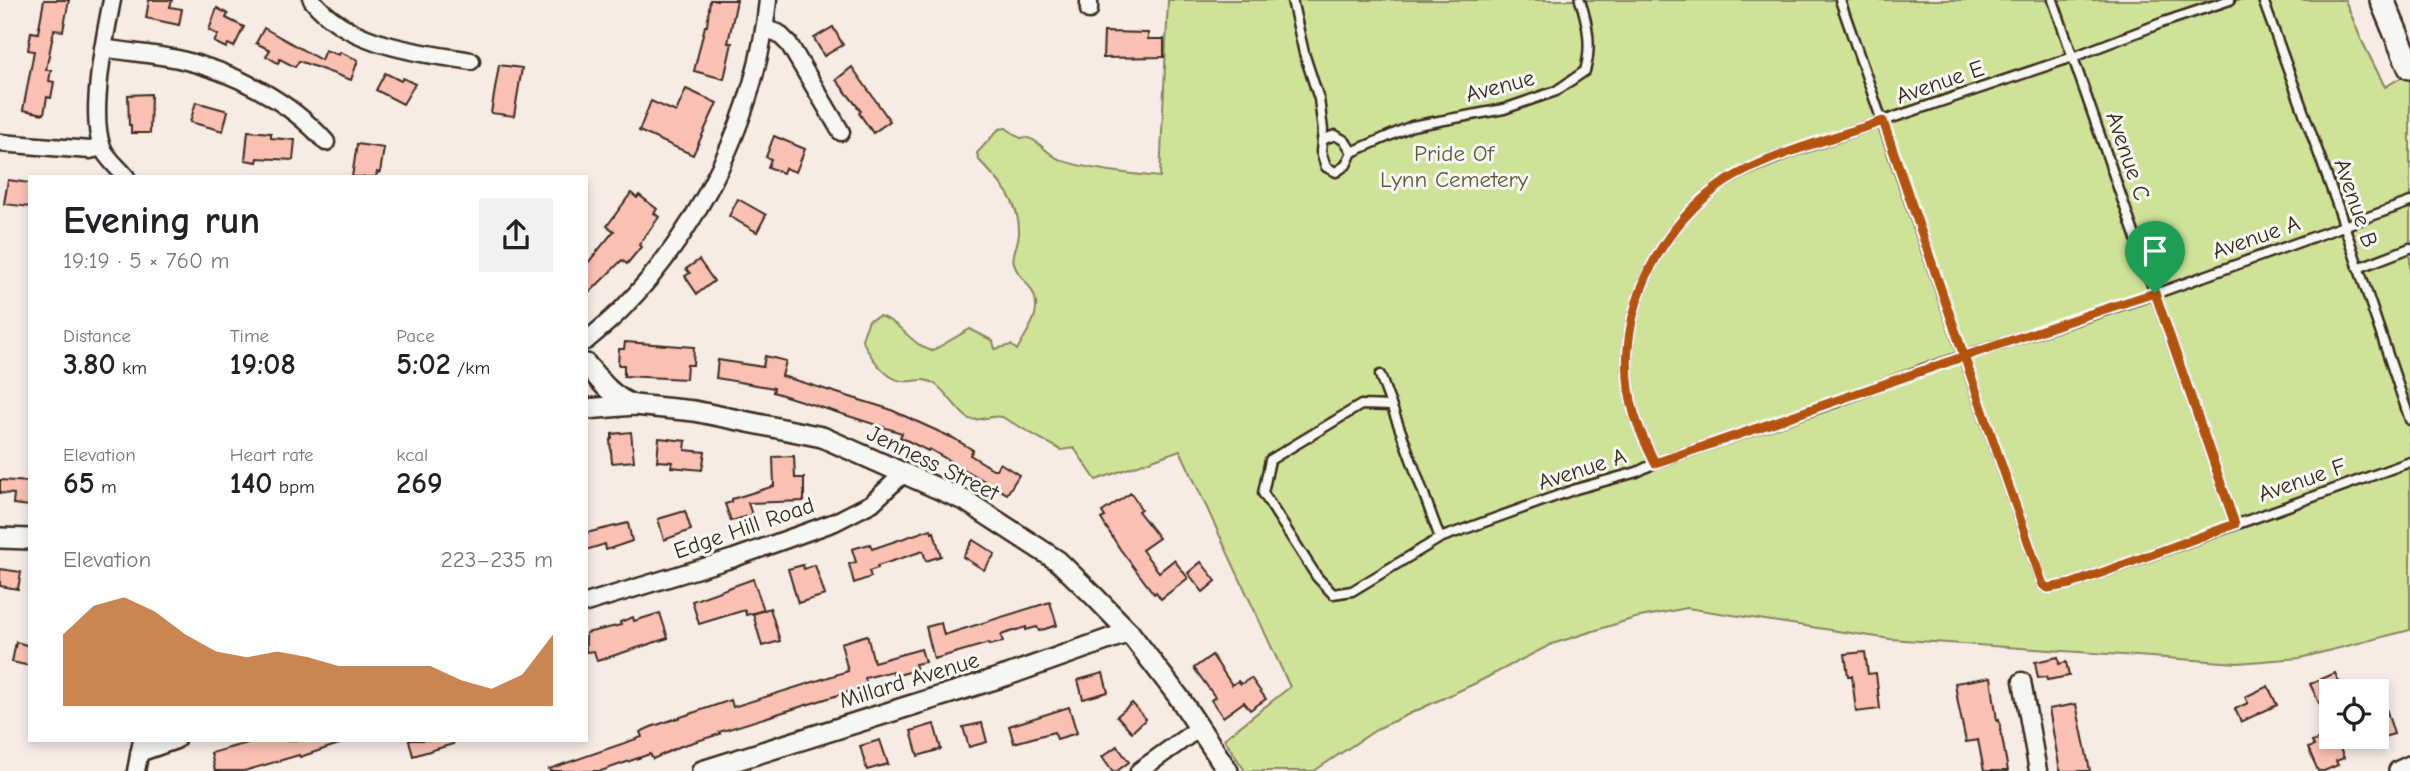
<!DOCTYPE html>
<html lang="en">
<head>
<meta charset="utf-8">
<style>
  body { margin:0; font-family:"Comic Neue",sans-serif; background:#f2f2f2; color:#202124; height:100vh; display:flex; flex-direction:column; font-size:26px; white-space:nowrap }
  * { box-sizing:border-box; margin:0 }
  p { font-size:23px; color:#757577 }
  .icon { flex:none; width:38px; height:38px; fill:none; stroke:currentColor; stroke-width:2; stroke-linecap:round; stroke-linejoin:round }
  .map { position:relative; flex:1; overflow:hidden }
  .side { position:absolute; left:28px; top:175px; width:560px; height:567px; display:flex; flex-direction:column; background:#fff; border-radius:0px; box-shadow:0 4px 10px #0003 }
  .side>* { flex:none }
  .controls { position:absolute; left:2319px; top:679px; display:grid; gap:14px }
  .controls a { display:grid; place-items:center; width:70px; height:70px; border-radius:0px; background:#fff; box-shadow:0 4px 10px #0003; font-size:35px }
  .pin { position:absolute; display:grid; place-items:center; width:60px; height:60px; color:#fff; margin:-72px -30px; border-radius:50% 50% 50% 0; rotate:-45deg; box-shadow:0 0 7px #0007 }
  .pin .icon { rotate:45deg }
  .round { display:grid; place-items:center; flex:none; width:74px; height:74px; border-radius:0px; background:#f2f2f2 }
  .summary { display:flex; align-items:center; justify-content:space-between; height:119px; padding:0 35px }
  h1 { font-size:38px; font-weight:700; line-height:52px }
  .figures { display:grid; grid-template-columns:repeat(3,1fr); gap:10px; height:119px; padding:7px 35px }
  .figures div { display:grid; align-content:center }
  .figures b { font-size:30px; font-weight:700 }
  .figures small { font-size:19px; font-weight:400 }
  .figures p { font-size:19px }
  .chart { height:196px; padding:14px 35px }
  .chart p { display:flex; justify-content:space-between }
  .chart svg { width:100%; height:126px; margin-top:7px; fill:#b45309; opacity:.7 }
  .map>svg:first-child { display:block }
  .green { fill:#cfe398; stroke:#85865b; stroke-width:2 }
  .building { fill:#fac0b4; stroke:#3b2a1e; stroke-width:2 }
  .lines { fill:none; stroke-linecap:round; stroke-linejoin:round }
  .service-casing { stroke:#3b2a1e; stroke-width:13 }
  .minor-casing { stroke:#3b2a1e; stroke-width:21 }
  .tertiary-casing { stroke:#3b2a1e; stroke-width:24 }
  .secondary-casing { stroke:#3b2a1e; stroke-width:28 }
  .service { stroke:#f6f6f2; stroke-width:8 }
  .minor { stroke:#f6f6f2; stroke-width:16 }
  .tertiary { stroke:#f6f6f2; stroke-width:19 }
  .secondary { stroke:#f6f6f2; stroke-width:23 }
  .route-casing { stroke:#fff; stroke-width:14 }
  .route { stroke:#b45309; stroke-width:9 }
  .labels { text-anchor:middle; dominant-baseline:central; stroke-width:6; stroke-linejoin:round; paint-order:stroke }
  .street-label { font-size:23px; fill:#3b2a1e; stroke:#f6f6f2 }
  .park-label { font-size:23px; fill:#60583c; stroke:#f6f6f2 }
</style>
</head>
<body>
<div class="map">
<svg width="2410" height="771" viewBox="0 0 2410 771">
  <rect width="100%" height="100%" fill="#f7ebe6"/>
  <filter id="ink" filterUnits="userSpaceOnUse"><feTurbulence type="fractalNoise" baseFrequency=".0143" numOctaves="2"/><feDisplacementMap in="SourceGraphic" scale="14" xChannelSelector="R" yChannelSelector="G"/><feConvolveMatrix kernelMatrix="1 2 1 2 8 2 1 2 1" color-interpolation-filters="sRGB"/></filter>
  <g filter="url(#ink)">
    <path class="green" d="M1168,0h1177l16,39 24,48 25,-15v558l-110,28 -62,5 -348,-24 -203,-31 -52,10 -83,26 -76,39 -97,45 -65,43h-69l-21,-32 66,-52 -110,-237 -84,30 -22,-32 -13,2 -59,-33c-11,-3 -21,5 -33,2 -14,-10 -21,-26 -34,-35 -11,-8 -21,-1 -33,-3 -17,-2 -34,-27 -40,-42l7,-19 10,-4c22,6 32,29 53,35l38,-22 23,12 2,8 16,-4 6,5c10,-19 27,-38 15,-59 -5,-10 -15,-16 -18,-27 -3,-10 5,-21 5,-31 1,-32 -20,-52 -40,-73l-2,-7 22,-24 7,-1 14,10c14,-4 25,14 37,20 17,10 81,17 103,19z"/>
    <g class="building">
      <polygon points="44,0 69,0 63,31 54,30 46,70 51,70 49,81 54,82 51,98 47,97 44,114 23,110 34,51 28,50 31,32 38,33"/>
      <polygon points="149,0 172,0 170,7 182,9 179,25 146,18"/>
      <polygon points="710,0 737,0 728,43 732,43 724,79 694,71 705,26 707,26"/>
      <polygon points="217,8 228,14 226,18 244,27 234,47 228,44 226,48 214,42 218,35 209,30"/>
      <polygon points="833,27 843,45 824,56 814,38"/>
      <polygon points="264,28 321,60 325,50 339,55 340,52 358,60 351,80 299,61 295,67 280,59 278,63 266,56 270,50 256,43"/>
      <polygon points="1104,32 1148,33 1148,39 1164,39 1164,57 1103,58"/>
      <polygon points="499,65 522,68 514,116 491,113"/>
      <polygon points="852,67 890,121 873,133 859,113 861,111 836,80"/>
      <polygon points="385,73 401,81 403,78 415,84 403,104 376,90"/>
      <polygon points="686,89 717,103 693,155 639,131 651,101 676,112"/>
      <polygon points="151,94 150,133 131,133 131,125 129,125 128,95"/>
      <polygon points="196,102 228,111 223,131 190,122"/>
      <polygon points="248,131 271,133 271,138 295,140 293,160 258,158 257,162 245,160"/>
      <polygon points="774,136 805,149 796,172 785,168 783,173 768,167 771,159 766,157"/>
      <polygon points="357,144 384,148 380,173 377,172 376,177 352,177"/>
      <polygon points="8,180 30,183 30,207 4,204"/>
      <polygon points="631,193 637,198 639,195 657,209 654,213 659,217 639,245 641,247 627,264 622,260 586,296 586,265 614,231 607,226"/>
      <polygon points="738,199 766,215 757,232 729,216"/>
      <polygon points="699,260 714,281 697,294 685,276 690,273 686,269"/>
      <polygon points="625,342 694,347 693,365 687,365 686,379 624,376 624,365 618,365 619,349 624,349"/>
      <polygon points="765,356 786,361 782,376 889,409 953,438 973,450 970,455 993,469 996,469 1000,463 1019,475 1007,494 929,449 928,451 900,437 902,433 773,392 774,388 716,378 718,360 763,367"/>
      <polygon points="631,432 634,461 612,463 610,440 612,439 612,434"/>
      <polygon points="659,438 686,441 685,450 705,452 702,470 671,467 672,462 657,461"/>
      <polygon points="794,456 795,478 804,478 804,501 748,503 752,515 731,521 725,504 732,502 732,499 774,486 773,457"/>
      <polygon points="0,480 30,482 30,506 13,504 14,494 0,493"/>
      <polygon points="1131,493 1141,509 1138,511 1159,538 1142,550 1159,572 1174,560 1188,578 1161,599 1156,592 1154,594 1120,549 1101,519 1105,517 1102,512"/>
      <polygon points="685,511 691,530 664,540 658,519"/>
      <polygon points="628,523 632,541 606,550 605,544 586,550 586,533"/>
      <polygon points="931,529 932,533 934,532 941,556 926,561 923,551 877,566 878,568 869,571 871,577 854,583 849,564 856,562 852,549 870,544 872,549"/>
      <polygon points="973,540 995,554 984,570 963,557"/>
      <polygon points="1201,562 1216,581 1203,592 1188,573"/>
      <polygon points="803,565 804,569 815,565 825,595 798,603 788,569"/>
      <polygon points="0,569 21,572 18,589 0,586"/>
      <polygon points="753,579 764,610 746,615 745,610 699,624 692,601"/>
      <polygon points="1050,602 1057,625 1039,631 1037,627 1026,630 1026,627 1001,635 1003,642 989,645 989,643 934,659 926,627 941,623 944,635"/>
      <polygon points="770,608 780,641 762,646 753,614"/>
      <polygon points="660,613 668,638 597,661 594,651 586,652 586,633 621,625 620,622 633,617 634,621"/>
      <polygon points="867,635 874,662 921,649 925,662 915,664 917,670 894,676 893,671 865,678 867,686 861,688 719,732 720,734 681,746 653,759 650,754 601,771 550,771 549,769 642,737 640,732 651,727 731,700 733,707 848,671 841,643"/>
      <polygon points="16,642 30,646 30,666 12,662"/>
      <polygon points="1865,652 1868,674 1876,673 1880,709 1856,712 1852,676 1848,676 1845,654"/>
      <polygon points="1212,655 1232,685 1238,681 1241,684 1251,678 1266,699 1250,710 1244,702 1223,717 1211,700 1215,697 1194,668"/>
      <polygon points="2058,657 2059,664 2066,662 2069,676 2047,680 2046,677 2038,678 2035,662"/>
      <polygon points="1103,673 1108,692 1083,699 1078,680"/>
      <polygon points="2335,673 2343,691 2331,691 2331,698 2319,703 2310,684"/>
      <polygon points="1991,677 1997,721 1999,720 2008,771 1984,771 1978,740 1966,742 1958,703 1955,683"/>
      <polygon points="2268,686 2277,705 2241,722 2235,709 2248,703 2245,697"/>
      <polygon points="2380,689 2394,734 2376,739 2376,690"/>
      <polygon points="1132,703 1146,719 1132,732 1117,716"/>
      <polygon points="2076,704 2090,771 2060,771 2049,709"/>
      <polygon points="1069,707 1077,733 1057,739 1054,732 1014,743 1009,726"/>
      <polygon points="982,723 987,742 969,747 963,727"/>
      <polygon points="934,724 941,749 918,756 911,731"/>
      <polygon points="2331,734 2333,740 2336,739 2344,758 2336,761 2338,765 2324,771 2318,771 2308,748 2314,746 2312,742"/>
      <polygon points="258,740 342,740 342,743 300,757 299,755 244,771 215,771 211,753"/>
      <polygon points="409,740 453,740 453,744 413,756"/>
      <polygon points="880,740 888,764 867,770 860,746"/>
      <polygon points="1117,746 1129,762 1117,771 1112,771 1102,757"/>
    </g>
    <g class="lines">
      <g class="service-casing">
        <g id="service">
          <polyline points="1292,0 1304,53 1319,99 1323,130 1321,152 1326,167 1336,172 1346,165 1352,152 1345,141 1335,135 1322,140"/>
          <polyline points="1840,0 2043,585 2048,588 2071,584 2410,462"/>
          <polyline points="2053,0 2235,524"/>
          <polyline points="2263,0 2338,207 2410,420"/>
          <path d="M1352,152l60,-26 92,-17 52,-18 29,-20c7,-24 3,-47 -5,-71"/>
          <polyline points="2358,268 2410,248"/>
          <polyline points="1380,375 1440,538 1576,489 1637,472 1655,463 1839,401 1921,370 2155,294 2410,202"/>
          <polyline points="1391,406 1361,405 1270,460 1263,493 1317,577 1333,594 1352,591 1440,538"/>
          <path d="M1655,463c-8,-16 -16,-33 -21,-50 -23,-83 16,-177 85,-227 21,-15 48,-24 72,-34l282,-95 91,-35 66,-22"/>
        </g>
      </g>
      <g class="minor-casing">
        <g id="minor">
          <path d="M112,0c-7,36 -23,114 -10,147 4,11 17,21 24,30"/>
          <path d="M312,0c37,46 105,52 159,61"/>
          <polyline points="1089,10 1089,0"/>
          <polyline points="765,29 778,33 789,44 841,132"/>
          <path d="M103,48c24,4 50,6 75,11 54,12 111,41 148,83"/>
          <polyline points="0,143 90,150 102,147"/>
          <path d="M586,341c12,-10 25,-21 36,-32 79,-81 135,-196 146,-309"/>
          <polyline points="586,603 734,558 835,522 872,503 904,473"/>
          <polyline points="2022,681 2038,771"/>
          <polyline points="139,753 176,740"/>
          <polyline points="136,771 142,740"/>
          <polyline points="1139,771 1199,728"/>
        </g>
      </g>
      <g class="tertiary-casing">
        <g id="tertiary">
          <path d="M586,364c14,17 26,33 47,41"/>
          <polyline points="586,409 634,405 694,411 822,437 966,501 1058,561 1094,596 1129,632 1178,696 1228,771"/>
          <polyline points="0,538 30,539"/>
          <polyline points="702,771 1008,675 1129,632"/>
          <polyline points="2399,771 2410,766"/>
        </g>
      </g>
      <g class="secondary-casing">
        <polyline id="secondary" points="2382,0 2410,67"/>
      </g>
      <use href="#service" class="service"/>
      <use href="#minor" class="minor"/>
      <use href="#tertiary" class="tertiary"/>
      <use href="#secondary" class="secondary"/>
    </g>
  </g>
  <g class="lines" filter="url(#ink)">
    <g class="route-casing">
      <path id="route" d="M2155,293c-168,53 -333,114 -500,170 -8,-16 -16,-33 -21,-50 -23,-83 16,-177 85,-227 41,-29 115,-48 164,-65l160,464 5,3 23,-4 164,-60 -80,-231"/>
    </g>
    <use href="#route" class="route"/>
  </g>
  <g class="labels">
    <g class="street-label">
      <text transform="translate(1940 82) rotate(-19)">Avenue E</text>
      <text transform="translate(1500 86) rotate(-15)">Avenue</text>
      <text transform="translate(2128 156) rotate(71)">Avenue C</text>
      <text transform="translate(2356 203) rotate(71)">Avenue B</text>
      <text transform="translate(2256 237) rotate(-19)">Avenue A</text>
      <text transform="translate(933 463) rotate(26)">Jenness Street</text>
      <text transform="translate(1582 469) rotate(-18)">Avenue A</text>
      <text transform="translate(2302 480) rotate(-19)">Avenue F</text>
      <text transform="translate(744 528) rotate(-19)">Edge Hill Road</text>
      <text transform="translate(909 680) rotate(-17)">Millard Avenue</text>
    </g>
    <g class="park-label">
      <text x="1454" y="153">Pride Of<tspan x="1454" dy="26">Lynn Cemetery</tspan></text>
    </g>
  </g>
</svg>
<div class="controls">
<a><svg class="icon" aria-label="locate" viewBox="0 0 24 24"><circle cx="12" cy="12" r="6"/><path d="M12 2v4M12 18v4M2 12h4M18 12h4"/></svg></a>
</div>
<div class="pin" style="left:2155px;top:293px;background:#1e9e55"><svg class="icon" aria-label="arrive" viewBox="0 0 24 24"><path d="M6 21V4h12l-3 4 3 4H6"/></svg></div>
<section class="side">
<div class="summary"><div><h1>Evening run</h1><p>19:19 · 5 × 760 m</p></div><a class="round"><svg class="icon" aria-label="share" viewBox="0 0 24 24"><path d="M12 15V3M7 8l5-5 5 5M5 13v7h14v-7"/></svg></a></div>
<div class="figures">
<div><p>Distance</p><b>3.80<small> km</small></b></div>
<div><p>Time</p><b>19:08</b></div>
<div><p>Pace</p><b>5:02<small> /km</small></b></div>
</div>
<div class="figures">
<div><p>Elevation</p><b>65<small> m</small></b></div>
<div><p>Heart rate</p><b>140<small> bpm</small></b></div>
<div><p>kcal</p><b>269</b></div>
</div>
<div class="chart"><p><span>Elevation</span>223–235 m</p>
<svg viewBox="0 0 160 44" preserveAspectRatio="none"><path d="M0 44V19L10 9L20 6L30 11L40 19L50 25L60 27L70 25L80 27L90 30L100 30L110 30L120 30L130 35L140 38L150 33L160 19V44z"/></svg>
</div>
</section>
</div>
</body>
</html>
